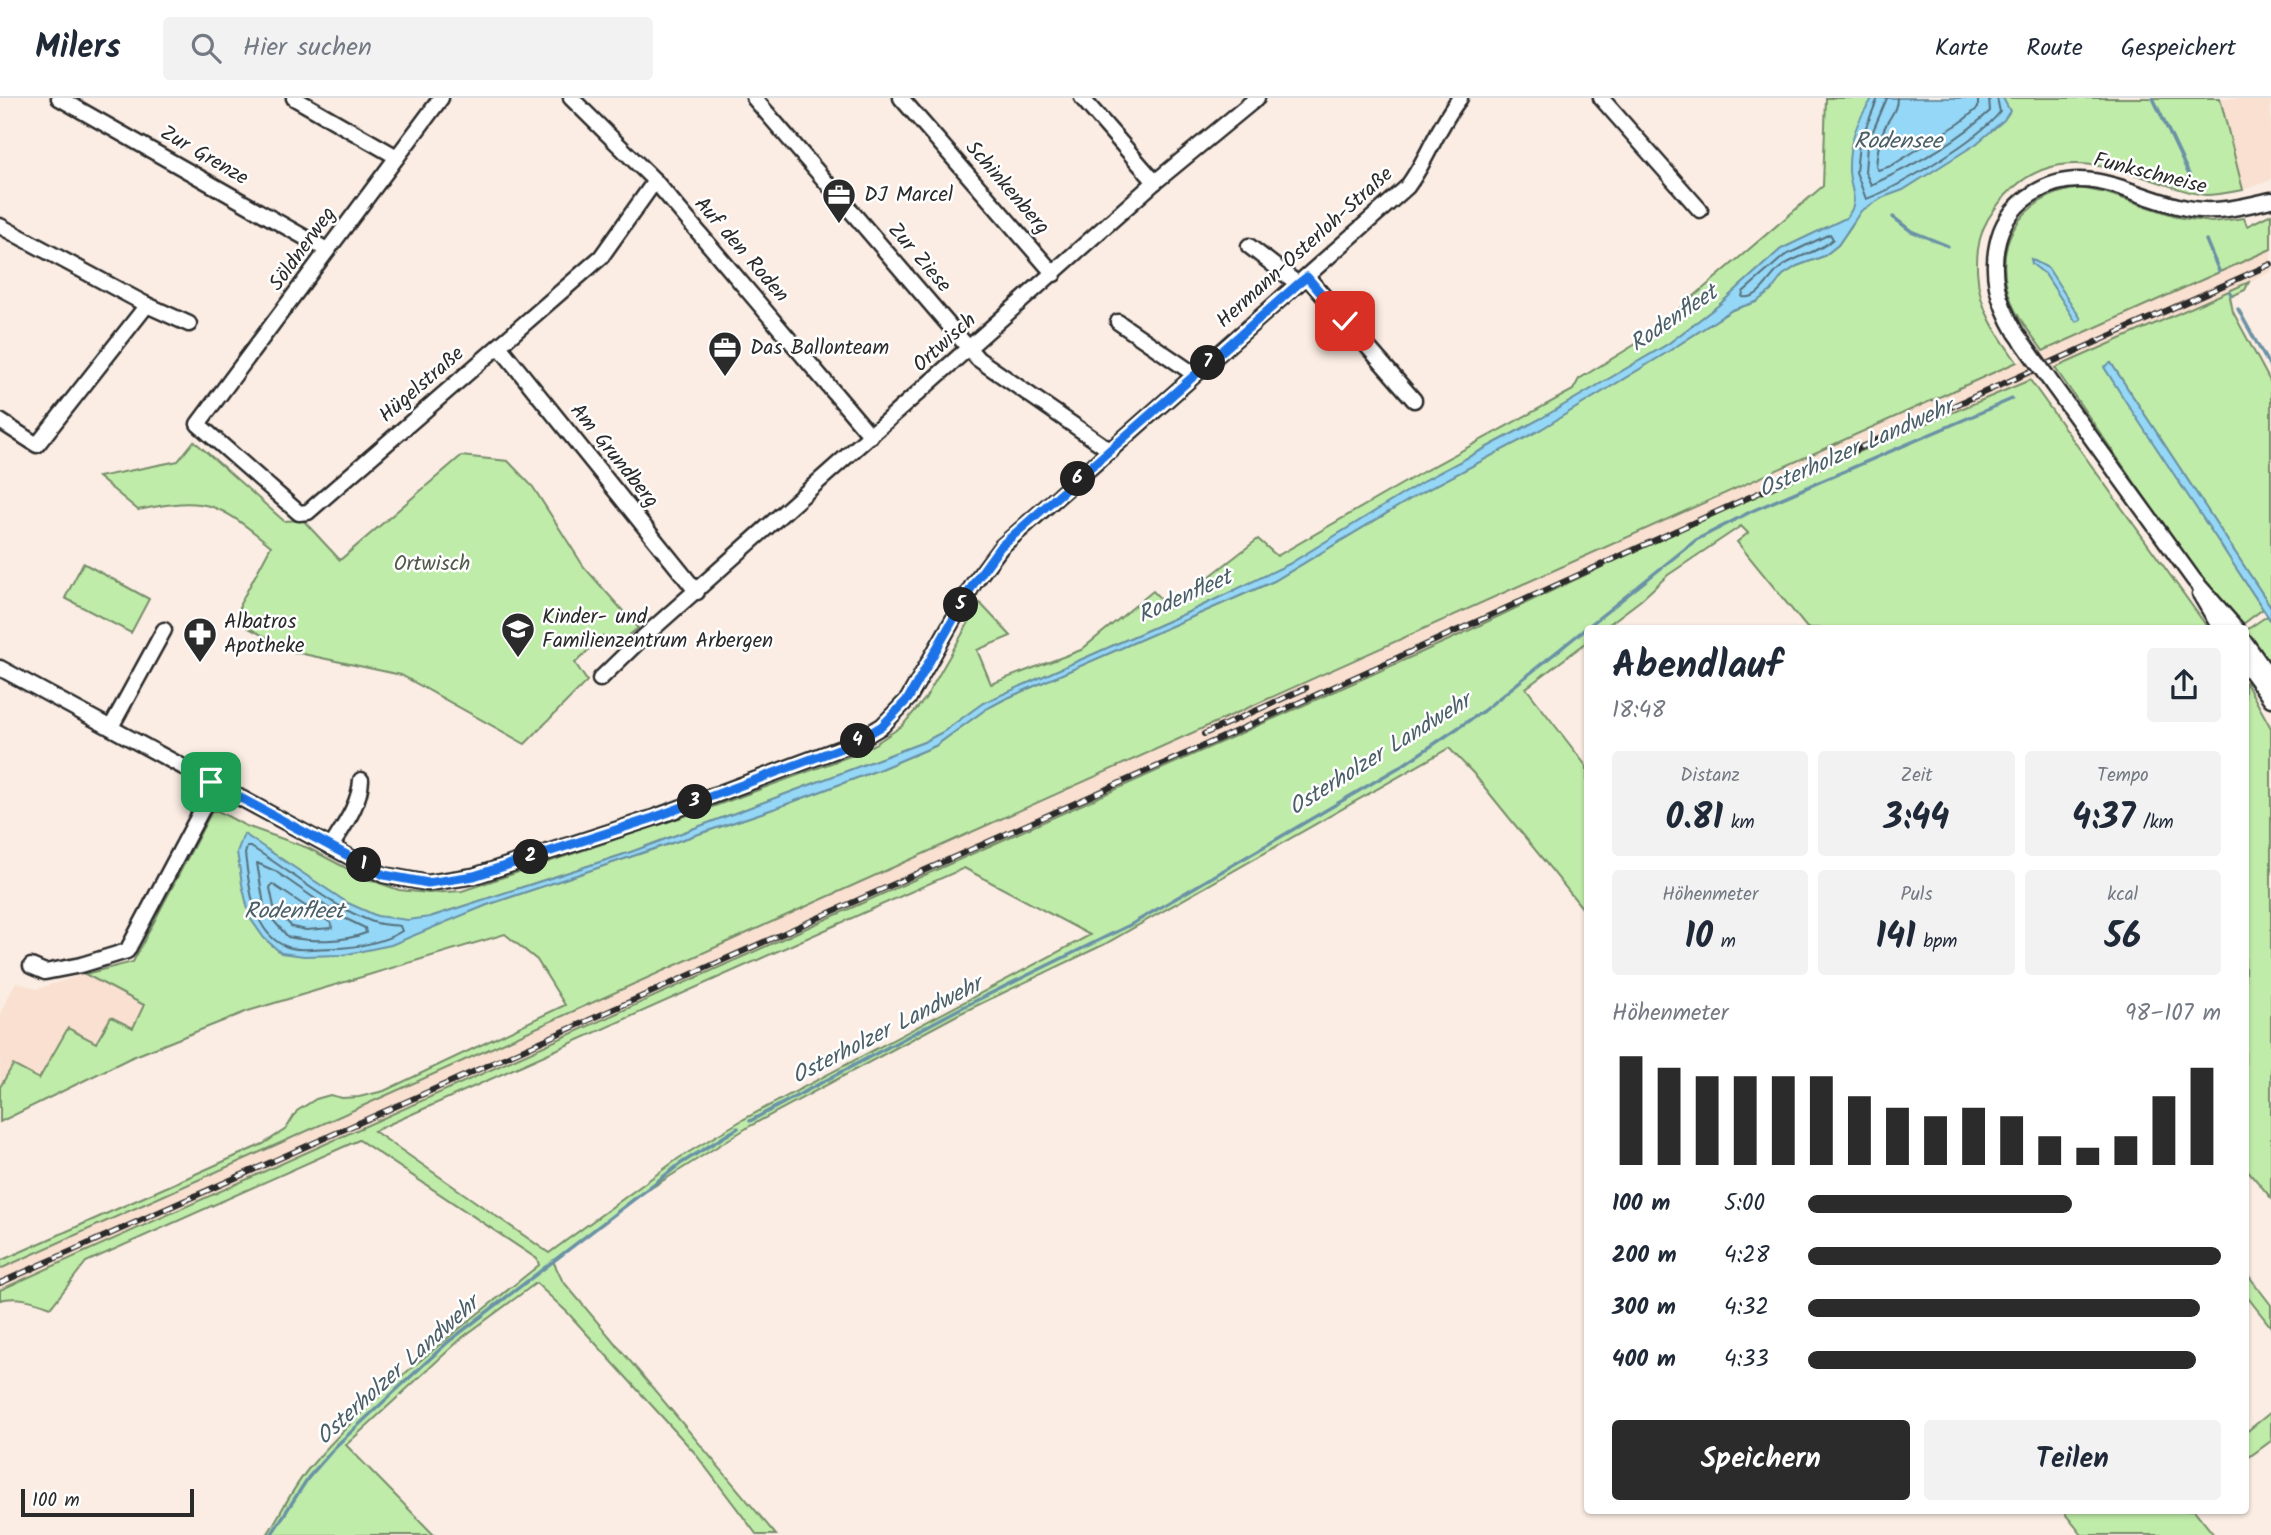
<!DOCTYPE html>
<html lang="de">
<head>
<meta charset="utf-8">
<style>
  body { margin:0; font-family:Kalam,sans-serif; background:#f2f2f3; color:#1f2937; height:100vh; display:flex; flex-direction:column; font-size:26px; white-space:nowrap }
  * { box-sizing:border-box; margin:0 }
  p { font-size:23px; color:#747a83 }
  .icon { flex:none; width:38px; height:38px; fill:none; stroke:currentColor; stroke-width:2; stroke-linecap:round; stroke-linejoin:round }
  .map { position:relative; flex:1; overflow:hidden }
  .drawer { position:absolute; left:1584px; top:527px; width:665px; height:889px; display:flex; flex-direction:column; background:#fff; border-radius:7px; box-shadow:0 2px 5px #0004 }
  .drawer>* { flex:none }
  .scale { position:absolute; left:21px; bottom:18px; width:173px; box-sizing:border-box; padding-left:7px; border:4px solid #2b2b2b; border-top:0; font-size:19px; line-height:24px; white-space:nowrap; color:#2b2b2b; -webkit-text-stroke:5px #fff; paint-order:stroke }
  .pin { position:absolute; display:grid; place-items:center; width:60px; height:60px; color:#fff; margin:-30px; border-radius:14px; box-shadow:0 4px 10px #0006 }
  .km { position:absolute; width:35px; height:35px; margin:-18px; border-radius:50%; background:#222; color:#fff; font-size:19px; line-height:35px; text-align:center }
  .round { display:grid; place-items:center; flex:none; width:74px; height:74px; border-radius:7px; background:#f2f2f3 }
  .summary { display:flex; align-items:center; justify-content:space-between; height:119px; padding:0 28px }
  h1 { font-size:38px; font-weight:700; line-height:52px }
  .stats { display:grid; grid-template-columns:repeat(3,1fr); gap:10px; height:119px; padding:7px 28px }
  .stats div { display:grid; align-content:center; border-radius:7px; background:#f2f2f3; text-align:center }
  .stats b { font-size:35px; font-weight:700 }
  .stats small { font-size:19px; font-weight:400 }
  .stats p { font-size:19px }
  .chart { height:196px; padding:14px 28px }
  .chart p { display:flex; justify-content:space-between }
  .chart svg { width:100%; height:126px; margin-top:7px; stroke:#2b2b2b; stroke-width:6 }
  .primary-button { display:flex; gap:14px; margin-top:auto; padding:14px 28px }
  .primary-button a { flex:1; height:80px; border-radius:7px; background:#2b2b2b; color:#fff; font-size:28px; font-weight:700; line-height:80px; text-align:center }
  .primary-button a+a { background:#f2f2f3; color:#1f2937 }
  ul { padding:0 28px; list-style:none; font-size:23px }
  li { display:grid; grid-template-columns:112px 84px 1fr; align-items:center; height:52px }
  li i { height:18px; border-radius:9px; background:#2b2b2b }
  header { display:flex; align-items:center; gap:42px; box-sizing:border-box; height:98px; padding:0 35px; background:#fff; border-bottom:2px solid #e0e1e3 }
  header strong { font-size:33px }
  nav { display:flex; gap:38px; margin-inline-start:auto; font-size:24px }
  .search { width:490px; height:63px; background:#f2f2f3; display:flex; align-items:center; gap:18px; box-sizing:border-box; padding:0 24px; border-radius:7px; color:#747a83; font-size:26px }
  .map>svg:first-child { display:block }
  .built { fill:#f9e0d0 }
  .green { fill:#c0eca9; stroke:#768c6a; stroke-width:2; fill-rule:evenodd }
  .water { fill:#95d7f6; stroke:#6b92a5; stroke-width:2 }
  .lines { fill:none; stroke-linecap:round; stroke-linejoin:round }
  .shore { stroke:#55707c; stroke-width:2 }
  .stream { stroke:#6b92a5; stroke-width:3.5 }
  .minor-casing { stroke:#2b2b2b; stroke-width:19 }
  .minor { stroke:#fff; stroke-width:14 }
  .rail-casing { stroke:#2b2b2b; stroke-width:6 }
  .rail { stroke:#fff; stroke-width:3.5; stroke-dasharray:10; stroke-linecap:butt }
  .minor-bridge-casing { stroke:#2b2b2b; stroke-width:19; stroke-linecap:butt }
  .minor-bridge { stroke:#fff; stroke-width:14 }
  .route-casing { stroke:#fff; stroke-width:14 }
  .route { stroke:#1a73e8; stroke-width:9 }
  .labels { text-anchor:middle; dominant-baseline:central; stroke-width:5; stroke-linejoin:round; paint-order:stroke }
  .street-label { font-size:21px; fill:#2b2b2b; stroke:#fff }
  .poi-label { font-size:21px; fill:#2b2b2b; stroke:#fff; text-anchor:start }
  .park-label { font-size:21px; fill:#505b4a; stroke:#fff }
  .water-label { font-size:23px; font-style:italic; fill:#4b5f68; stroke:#fff }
</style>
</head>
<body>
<header>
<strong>Milers</strong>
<div class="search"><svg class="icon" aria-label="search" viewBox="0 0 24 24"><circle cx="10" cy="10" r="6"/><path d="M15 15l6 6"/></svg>Hier suchen</div>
<nav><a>Karte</a><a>Route</a><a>Gespeichert</a></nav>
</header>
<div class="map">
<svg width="2271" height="1437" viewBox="0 0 2271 1437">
  <rect width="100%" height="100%" fill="#fbede3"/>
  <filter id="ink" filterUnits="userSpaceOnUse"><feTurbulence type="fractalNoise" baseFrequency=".0143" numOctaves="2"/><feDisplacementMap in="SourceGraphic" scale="14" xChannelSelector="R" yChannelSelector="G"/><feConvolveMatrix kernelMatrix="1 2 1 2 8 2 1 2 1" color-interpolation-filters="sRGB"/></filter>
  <g filter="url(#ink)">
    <g class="built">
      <polygon points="2220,0 2271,0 2271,82 2243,92"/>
      <polygon points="2271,151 2271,174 2030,282 1734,406 1451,541 0,1192 0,1171"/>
      <polygon points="85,876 145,907 133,930 96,945 39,981 13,967 0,989 0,915 16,884 37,891"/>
    </g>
    <g class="green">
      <path d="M1826,0h394l23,92c-12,2 -24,5 -37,5 -19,-2 -38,-10 -56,-16 -68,-22 -120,-28 -162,40 -17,29 -13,75 3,103 7,14 17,27 26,40l-2017,907v-8l263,-117 23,-15 11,-18 19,-12 14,-4 12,3 17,-1 25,-6 181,-86 -28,-45 -32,-26 -257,77 -118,47 -130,64v-35l13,-22 26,14 29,-51 28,15 15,-26 22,11 11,-23 -59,-31 48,-12 79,-151h6l28,15 62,22 57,30 34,12 30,3 33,-2 250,-84 138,-51 25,-12 27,-18 23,-27 55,-96 31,33 -34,14 14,34 90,-34 72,-59 16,17 89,-69 19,17 149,-86 147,-80 6,-11 65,-40 179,-153zM1846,120l8,4 -16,23 -14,11 -27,10 -14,9 -27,27 -24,8 -66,43 -128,78 -121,64 -143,86 -269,118 -19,10 -51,37 -57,24 -102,38 -289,97 -55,22 -2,-10 201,-65 293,-110 19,-10 40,-29 208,-92 98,-46 140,-87 113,-60 126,-74 51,-39 62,-56z"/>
      <path d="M2080,90l26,5 76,25 30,4 32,-4 3,8 24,-12v35l-228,102c-10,-15 -23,-29 -30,-45 -25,-59 6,-110 67,-118z"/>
      <polygon points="2249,184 2245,192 2230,199 2233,214 2271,285 2271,509 2111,265 2105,270 2263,511 2239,529 2200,479 2055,270"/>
      <path d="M2030,282l178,248h-401l-70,-86 11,-9 -7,-7 -73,49 -27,25 -37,28h-17v14l-61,46 61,79v147l-114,-141 -24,-25 -344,196 -146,70 -209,112 -113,71 -84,64 9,19 214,255h-19l-63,-83 -127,-140 -31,-29 -73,54 -117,108 88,90h-167c14,-22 26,-48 43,-68 67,-78 150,-138 229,-202l-2,-6 -178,-119 -273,122 -35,45c-16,-6 -35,-12 -51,-7v-10l1451,-651 283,-135zM964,770l126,67 -346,184 -65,39 -130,95 -175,-122z"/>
      <path d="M194,343l90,80 19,-1 37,40 121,-104 47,5 25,26 51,80 54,61 -16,13 -19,-5 -28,27 12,18 -62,63 -124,-69 -107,-23 -55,-29 1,-19 31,-58c-54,-44 -64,-50 -133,-36l-40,-33 80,-16z"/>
      <polygon points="83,465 149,501 131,535 65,500"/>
      <polygon points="2267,518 2271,523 2271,573 2245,537 2245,533"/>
      <polygon points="2245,583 2271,630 2271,1100 2245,1069"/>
      <polygon points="2245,1173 2271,1207 2271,1229 2245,1196"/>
      <polygon points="2271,1314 2271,1343 2245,1362 2245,1335"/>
      <polygon points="2062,1412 2194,1412 2214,1437 2082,1437"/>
    </g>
    <g class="water">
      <path d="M1873,0h130l7,13 -6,9 -28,24 -73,46 -19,7 -23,14 -23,34 -14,11 -27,10 -14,9 -12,16 -15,11 -24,8 -66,43 -128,78 -121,64 -143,86 -269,118 -19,10 -51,37 -57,24 -102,38 -289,97 -96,40 -48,10 -39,1 -23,-3 -17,-15 -14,-20 -8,-34 -5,-32 7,-18 104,69 29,13 31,4 22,-3 201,-65 293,-110 19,-10 40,-29 208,-92 98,-47 140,-86 113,-60 126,-74 51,-39 62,-56 65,-31c15,-17 4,-27 3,-47 -1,-26 8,-52 24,-73z"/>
      <polygon points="2031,161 2048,170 2081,221 2076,224 2045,176 2032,166"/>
      <polygon points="2111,265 2271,509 2271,523 2126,304 2104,269"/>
    </g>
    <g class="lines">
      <g class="shore">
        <path d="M1878,0l-19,46 -3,28 10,27c32,-11 113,-60 134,-87l-3,-14"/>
        <path d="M1887,0l-20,47 -2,27 6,13c42,-19 85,-42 119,-74l-1,-13"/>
        <path d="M1897,0c0,11 -5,16 -10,25 -8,14 -10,29 -11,44l2,3 13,-4 69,-43 18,-15v-10"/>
        <path d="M1830,136l3,5c-16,15 -37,16 -53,29 -12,10 -20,32 -38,29l1,-5 41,-36z"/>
        <path d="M247,749h4c40,24 78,59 122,75 9,3 19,3 27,4l2,5c-17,11 -47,17 -68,17 -15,0 -36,4 -49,-2 -33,-14 -36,-62 -40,-92z"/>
        <path d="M257,765l18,8 65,45 25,12 1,5c-23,9 -54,9 -78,4l-23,-26z"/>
        <polygon points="272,786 331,825 332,830 306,832 292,829 274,809 270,790"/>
      </g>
      <g class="stream">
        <polyline points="2153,0 2194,87"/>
        <polyline points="1893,119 1911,133 1948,148"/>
        <polyline points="2206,142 2219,173"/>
        <polyline points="2230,194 2231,197"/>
        <polyline points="2238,211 2271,271"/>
        <polyline points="750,1023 963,909 1132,826 1403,667 1483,613 1696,442 1752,413 2012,301"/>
        <polyline points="271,1437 308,1380 337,1347 448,1244 680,1066 738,1030"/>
      </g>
      <g class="minor-casing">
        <g id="minor">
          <polyline points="59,0 327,152"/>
          <polyline points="294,0 397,59"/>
          <polyline points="441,0 198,326 299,415 308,414 601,159 655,83"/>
          <polyline points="571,0 655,83 871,338"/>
          <polyline points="754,0 978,261 1111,353"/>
          <polyline points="901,0 1054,176"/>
          <polyline points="1082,0 1155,84"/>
          <polyline points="1601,0 1700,112"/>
          <polyline points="0,128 147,207"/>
          <polyline points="1249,148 1298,186"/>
          <polyline points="1307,179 1414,302"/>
          <polyline points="1118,224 1194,276"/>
          <path d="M2016,235c-18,-31 -27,-60 -17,-96 5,-18 19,-35 35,-44 54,-34 104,8 158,16 27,4 53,-3 79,-9"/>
          <polyline points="499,248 697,494"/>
          <polyline points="2053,287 2194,482 2236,530"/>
          <polyline points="0,323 37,347 147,207 189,226"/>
          <polyline points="2200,496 2220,530"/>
          <polyline points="2245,544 2271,581"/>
          <polyline points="2245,566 2271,601"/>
          <path d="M0,570l372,201 12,6 44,8 46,-7 179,-58 199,-74 30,-18 26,-27 66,-116 27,-36 406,-360c21,-28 30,-60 53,-89"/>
          <polyline points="600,581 638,544 1155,84 1257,0"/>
          <polyline points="111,629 164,532"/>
          <path d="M331,749c12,-20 29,-43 30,-67"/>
          <polyline points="31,868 45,874 81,867 127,853 215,687"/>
        </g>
      </g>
      <use href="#minor" class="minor"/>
      <g class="rail-casing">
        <g id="rail">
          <polyline points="1204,636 1306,590"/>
          <polyline points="0,1185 1259,623 1734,406 2271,166"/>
        </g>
      </g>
      <use href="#rail" class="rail"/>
      <g class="minor-bridge-casing">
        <polyline id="minor-bridge" points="2016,235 2053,287"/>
      </g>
      <use href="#minor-bridge" class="minor-bridge"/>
    </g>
  </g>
  <g class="lines" filter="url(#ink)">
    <g class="route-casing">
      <polyline id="route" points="211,684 384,777 428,785 474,778 653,720 852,646 882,628 908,601 974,485 1000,449 1298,186 1307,179 1345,223"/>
    </g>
    <use href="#route" class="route"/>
  </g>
  <defs>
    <g id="office-pin" transform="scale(1.75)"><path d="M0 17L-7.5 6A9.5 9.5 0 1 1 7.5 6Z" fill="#2b2b2b" stroke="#fff"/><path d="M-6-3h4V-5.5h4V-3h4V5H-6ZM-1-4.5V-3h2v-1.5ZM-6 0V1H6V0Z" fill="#fff"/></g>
    <g id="school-pin" transform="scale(1.75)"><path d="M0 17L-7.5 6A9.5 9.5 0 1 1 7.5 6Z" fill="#2b2b2b" stroke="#fff"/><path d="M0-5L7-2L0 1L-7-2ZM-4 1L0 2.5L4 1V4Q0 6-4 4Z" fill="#fff"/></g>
    <g id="pharmacy-pin" transform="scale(1.75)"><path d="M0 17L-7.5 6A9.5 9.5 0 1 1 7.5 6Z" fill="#2b2b2b" stroke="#fff"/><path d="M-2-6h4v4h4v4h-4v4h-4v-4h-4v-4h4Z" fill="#fff"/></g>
  </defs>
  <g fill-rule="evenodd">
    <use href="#office-pin" x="839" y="97"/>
    <use href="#office-pin" x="725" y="250"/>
    <use href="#school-pin" x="518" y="531"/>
    <use href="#pharmacy-pin" x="200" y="536"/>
  </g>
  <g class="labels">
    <g class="street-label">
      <text transform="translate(204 58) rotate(30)">Zur Grenze</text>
      <text transform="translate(2150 76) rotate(14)">Funkschneise</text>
      <text transform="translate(1007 90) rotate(49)">Schinkenberg</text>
      <text transform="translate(1305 150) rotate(-42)">Hermann-Osterloh-Straße</text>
      <text transform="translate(303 151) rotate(-54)">Söldnerweg</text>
      <text transform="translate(741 152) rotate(49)">Auf den Roden</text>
      <text transform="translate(919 160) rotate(49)">Zur Ziese</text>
      <text transform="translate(945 245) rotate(-42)">Ortwisch</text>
      <text transform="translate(422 287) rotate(-41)">Hügelstraße</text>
      <text transform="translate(614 358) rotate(51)">Am Grundberg</text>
    </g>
    <g class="poi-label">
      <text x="864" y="97">DJ Marcel</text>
      <text x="750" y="250">Das Ballonteam</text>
      <text x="542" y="519">Kinder- und<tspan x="542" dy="24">Familienzentrum Arbergen</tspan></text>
      <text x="224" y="524">Albatros<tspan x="224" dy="24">Apotheke</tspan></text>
    </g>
    <g class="park-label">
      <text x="432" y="466">Ortwisch</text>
    </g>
    <g class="water-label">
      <text x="1898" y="44">Rodensee</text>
      <text transform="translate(1674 221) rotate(-34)">Rodenfleet</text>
      <text transform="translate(1856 351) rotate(-24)">Osterholzer Landwehr</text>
      <text transform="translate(1185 499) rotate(-24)">Rodenfleet</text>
      <text transform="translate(1380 657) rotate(-32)">Osterholzer Landwehr</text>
      <text x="294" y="814">Rodenfleet</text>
      <text transform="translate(887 933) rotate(-27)">Osterholzer Landwehr</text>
      <text transform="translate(398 1273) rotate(-42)">Osterholzer Landwehr</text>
    </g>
  </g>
</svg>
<div class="scale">100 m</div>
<div class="pin" style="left:211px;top:684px;background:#1e9e55"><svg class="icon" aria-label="arrive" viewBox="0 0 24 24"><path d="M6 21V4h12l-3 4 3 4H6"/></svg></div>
<div class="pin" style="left:1345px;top:223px;background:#d93025"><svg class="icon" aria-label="check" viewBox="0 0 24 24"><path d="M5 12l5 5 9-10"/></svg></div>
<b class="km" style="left:364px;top:767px">1</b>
<b class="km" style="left:531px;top:759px">2</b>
<b class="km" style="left:695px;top:704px">3</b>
<b class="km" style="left:858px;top:643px">4</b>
<b class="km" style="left:961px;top:507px">5</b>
<b class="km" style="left:1078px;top:381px">6</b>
<b class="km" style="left:1208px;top:265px">7</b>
<section class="drawer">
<div class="summary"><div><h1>Abendlauf</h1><p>18:48</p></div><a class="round"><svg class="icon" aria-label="share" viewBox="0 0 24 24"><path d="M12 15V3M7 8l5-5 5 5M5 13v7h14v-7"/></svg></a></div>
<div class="stats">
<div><p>Distanz</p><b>0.81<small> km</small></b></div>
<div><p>Zeit</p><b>3:44</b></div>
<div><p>Tempo</p><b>4:37<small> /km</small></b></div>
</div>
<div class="stats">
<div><p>Höhenmeter</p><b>10<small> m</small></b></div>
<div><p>Puls</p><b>141<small> bpm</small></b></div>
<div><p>kcal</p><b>56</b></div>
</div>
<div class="chart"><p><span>Höhenmeter</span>98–107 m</p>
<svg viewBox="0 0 160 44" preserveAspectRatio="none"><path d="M5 44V6M15 44V10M25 44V13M35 44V13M45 44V13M55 44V13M65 44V20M75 44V24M85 44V27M95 44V24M105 44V27M115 44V34M125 44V38M135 44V34M145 44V20M155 44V10"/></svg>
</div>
<ul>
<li><b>100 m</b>5:00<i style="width:64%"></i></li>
<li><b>200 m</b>4:28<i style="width:100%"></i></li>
<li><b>300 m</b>4:32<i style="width:95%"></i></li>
<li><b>400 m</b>4:33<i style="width:94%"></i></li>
</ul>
<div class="primary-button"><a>Speichern</a><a>Teilen</a></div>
</section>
</div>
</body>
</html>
